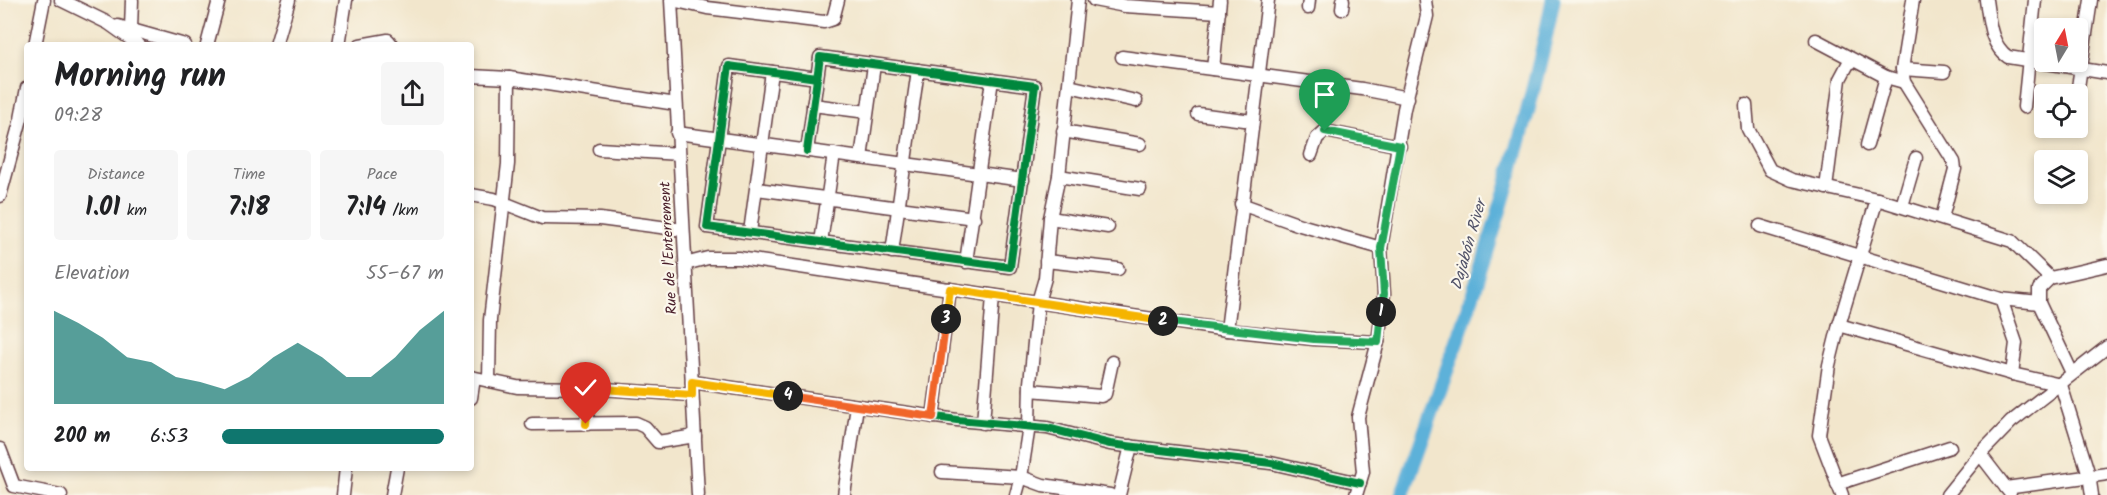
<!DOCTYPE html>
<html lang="en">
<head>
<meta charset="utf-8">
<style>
  body { margin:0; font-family:Kalam,sans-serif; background:#f6f6f6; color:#202124; height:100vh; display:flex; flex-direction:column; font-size:22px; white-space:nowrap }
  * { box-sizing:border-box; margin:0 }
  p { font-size:20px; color:#757577 }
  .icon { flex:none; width:33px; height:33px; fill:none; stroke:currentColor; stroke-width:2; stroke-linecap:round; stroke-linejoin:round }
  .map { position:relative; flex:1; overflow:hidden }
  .details { position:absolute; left:24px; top:42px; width:450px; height:429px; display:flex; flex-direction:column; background:#fff; border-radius:6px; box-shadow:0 3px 9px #0003 }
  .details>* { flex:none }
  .needle { width:39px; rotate:10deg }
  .controls { position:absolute; left:2034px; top:18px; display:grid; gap:12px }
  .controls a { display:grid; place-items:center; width:54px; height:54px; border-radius:6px; background:#fff; box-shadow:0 3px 9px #0003; font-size:30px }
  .pin { position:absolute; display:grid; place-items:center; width:51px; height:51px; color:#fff; margin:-62px -26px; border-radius:50% 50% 50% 0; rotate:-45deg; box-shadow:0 0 6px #0007 }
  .pin .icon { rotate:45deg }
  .km { position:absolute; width:30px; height:30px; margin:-15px; border-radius:50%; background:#222; color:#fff; font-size:16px; line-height:30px; text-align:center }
  .round { display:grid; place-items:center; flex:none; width:63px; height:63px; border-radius:6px; background:#f6f6f6 }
  .headline { display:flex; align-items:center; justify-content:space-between; height:102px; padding:0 30px }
  h1 { font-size:33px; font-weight:700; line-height:45px }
  .stats { display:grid; grid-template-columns:repeat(3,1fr); gap:9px; height:102px; padding:6px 30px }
  .stats div { display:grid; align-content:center; border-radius:6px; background:#f6f6f6; text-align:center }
  .stats b { font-size:26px; font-weight:700 }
  .stats small { font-size:16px; font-weight:400 }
  .stats p { font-size:16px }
  .chart { height:168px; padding:12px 30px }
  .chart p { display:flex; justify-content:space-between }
  .chart svg { width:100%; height:108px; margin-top:6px; fill:#0f766e; opacity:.7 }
  ul { padding:0 30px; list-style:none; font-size:20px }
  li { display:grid; grid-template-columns:96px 72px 1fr; align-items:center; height:45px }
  li i { height:15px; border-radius:8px; background:#0f766e }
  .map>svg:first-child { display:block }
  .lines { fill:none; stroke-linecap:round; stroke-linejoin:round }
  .river { stroke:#5db1d9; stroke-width:15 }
  .minor-casing { stroke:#633d43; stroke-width:15 }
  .minor { stroke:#fff; stroke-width:12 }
  .cycleway-casing { stroke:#fbf7ec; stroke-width:11 }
  .cycleway { stroke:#00873e; stroke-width:8 }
  .split-1-casing { stroke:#fff; stroke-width:12 }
  .split-2-casing { stroke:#fff; stroke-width:12 }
  .split-3-casing { stroke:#fff; stroke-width:12 }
  .split-4-casing { stroke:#fff; stroke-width:12 }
  .split-5-casing { stroke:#fff; stroke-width:12 }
  .split-1 { stroke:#22a559; stroke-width:8 }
  .split-2 { stroke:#22a559; stroke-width:8 }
  .split-3 { stroke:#f5b400; stroke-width:8 }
  .split-4 { stroke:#f0652b; stroke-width:8 }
  .split-5 { stroke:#f5b400; stroke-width:8 }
  .labels { text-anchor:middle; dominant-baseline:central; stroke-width:4.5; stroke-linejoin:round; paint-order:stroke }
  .street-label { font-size:15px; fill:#4a1f2b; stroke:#fbf7ec }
  .water-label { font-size:16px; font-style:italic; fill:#515268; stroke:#fbf7ec }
</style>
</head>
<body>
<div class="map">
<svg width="2107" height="495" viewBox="0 0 2107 495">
  <rect width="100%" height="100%" fill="#fbf7ec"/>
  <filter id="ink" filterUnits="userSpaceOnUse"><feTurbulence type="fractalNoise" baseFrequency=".0167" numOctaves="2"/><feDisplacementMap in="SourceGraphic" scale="12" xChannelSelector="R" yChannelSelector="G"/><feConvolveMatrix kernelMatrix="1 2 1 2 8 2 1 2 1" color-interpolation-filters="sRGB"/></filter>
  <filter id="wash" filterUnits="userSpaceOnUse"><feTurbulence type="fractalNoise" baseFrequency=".008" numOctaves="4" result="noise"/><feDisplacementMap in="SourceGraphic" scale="24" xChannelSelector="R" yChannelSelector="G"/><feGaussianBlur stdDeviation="1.35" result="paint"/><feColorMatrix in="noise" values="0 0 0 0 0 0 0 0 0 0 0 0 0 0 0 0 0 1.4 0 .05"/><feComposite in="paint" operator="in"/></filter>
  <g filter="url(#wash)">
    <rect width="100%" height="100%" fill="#f2e6cc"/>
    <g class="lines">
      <path class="river" d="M1402,495c59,-162 118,-326 151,-495"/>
    </g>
  </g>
  <g filter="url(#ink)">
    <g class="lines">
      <g class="minor-casing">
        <g id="minor">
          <polyline points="61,0 108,23 139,45"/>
          <polyline points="671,0 698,495"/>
          <polyline points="672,0 707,8 824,22 833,19 838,0"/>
          <polyline points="1094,0 1125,6 1219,12"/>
          <polyline points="1913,0 1902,69 1904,82 1954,162 1955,169 1942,218"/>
          <path d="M1986,0c3,19 4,45 22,57l99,16"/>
          <polyline points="1308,8 1309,0"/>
          <polyline points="1342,9 1343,0"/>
          <polyline points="118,26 185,45"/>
          <polyline points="131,29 132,0"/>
          <polyline points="1816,40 1886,77 1904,82"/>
          <polyline points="35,45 44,0"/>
          <polyline points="207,45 219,0"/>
          <polyline points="276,45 289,0"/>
          <polyline points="339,45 346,0"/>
          <polyline points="360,45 388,40 392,45"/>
          <polyline points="1122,57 1362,89 1408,98"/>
          <polyline points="1213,69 1220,0"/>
          <polyline points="1902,69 1944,72"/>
          <polyline points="471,76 509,78 676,104"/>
          <polyline points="1069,86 1136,101"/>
          <polyline points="2077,94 2091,0"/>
          <polyline points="813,105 867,112"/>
          <polyline points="1746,105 1748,129 1770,170 1792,180 1877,199 2012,241 2050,278"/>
          <polyline points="2024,107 2035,0"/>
          <polyline points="1198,114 1252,121"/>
          <polyline points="1063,131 1140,144"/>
          <polyline points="677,133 1023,180"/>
          <polyline points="1867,145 1886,77"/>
          <polyline points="599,149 679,154"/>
          <polyline points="807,151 820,57 1035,86 1010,267 707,227 729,66 817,78"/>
          <polyline points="1311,155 1317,138 1325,131 1400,146"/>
          <polyline points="861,158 874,65"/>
          <polyline points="1059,176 1140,189"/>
          <polyline points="1826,188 1840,79 1848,64 1854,61"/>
          <polyline points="757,189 974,218"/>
          <polyline points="471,195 494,199 542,218 600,219 683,230"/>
          <polyline points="0,196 21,119 27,88"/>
          <polyline points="1241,204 1300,225 1381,248"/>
          <polyline points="1902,206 1916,158"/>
          <polyline points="1050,218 1108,227"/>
          <polyline points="1760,226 2001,299 2039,303"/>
          <polyline points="750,232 772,72"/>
          <polyline points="821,242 834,154"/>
          <polyline points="892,252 918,70"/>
          <polyline points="1046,261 1118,269"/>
          <polyline points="966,262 992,80"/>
          <polyline points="685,264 708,258 739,258 1227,330 1314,339 1378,342"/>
          <polyline points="2001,299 2016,343 2012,374"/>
          <polyline points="1839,325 2012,374 2061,385"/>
          <polyline points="1227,330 1268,0"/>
          <polyline points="2072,373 2039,303 2039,289 2050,278 2107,265"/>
          <polyline points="471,377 517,387 587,388 589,395 587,424"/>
          <polyline points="489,381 490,320 508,164 509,78"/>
          <polyline points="692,382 957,420 1047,428 1110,444 1271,463 1360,483"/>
          <polyline points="2061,385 2089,475 2092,495"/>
          <polyline points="587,388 692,395"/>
          <polyline points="1030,390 1101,396 1105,394 1112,362"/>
          <polyline points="471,398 474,378"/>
          <polyline points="933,417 950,289"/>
          <polyline points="983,423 993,296"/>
          <polyline points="532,424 636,423 645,427 658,442 695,436"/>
          <polyline points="0,449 14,486 61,495"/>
          <polyline points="1980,454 2010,493"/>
          <polyline points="942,472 1021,477 1043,485 1110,495"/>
          <polyline points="1837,484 1950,447"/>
          <polyline points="2006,488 2107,474"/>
          <polyline points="343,495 346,468"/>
          <polyline points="392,495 397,468"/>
          <polyline points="844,495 857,406"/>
          <polyline points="1016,495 1021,477 1029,426 1030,383 1038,302 1045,278 1050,218 1059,176 1078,0"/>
          <polyline points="1119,495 1131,446"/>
          <polyline points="1356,495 1363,472 1358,417 1378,342 1384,294 1381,248 1404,109 1427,16 1425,0"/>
          <polyline points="1842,495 1819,435 1829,365 1839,325 1877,199"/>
          <polyline points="1947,495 1980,454 2011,422 2107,347"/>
        </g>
      </g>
      <use href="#minor" class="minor"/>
      <g class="cycleway-casing">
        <g id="cycleway">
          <polyline points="807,151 820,57 1035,86 1010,267 707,227 729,66 817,78"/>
          <polyline points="692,382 957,420 1047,428 1110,444 1271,463 1360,483"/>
        </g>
      </g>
      <use href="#cycleway" class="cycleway"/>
    </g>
  </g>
  <g class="lines" filter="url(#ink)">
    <g class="split-1-casing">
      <polyline id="split-1" points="1325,131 1400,146 1381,248 1384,294 1381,312"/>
    </g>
    <g class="split-2-casing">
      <polyline id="split-2" points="1163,321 1314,339 1378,342 1381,312"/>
    </g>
    <g class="split-3-casing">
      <polyline id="split-3" points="946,319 950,289 1163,321"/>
    </g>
    <g class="split-4-casing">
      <polyline id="split-4" points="788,396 933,417 946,319"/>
    </g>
    <g class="split-5-casing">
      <polyline id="split-5" points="586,424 589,395 587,388 692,395 692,382 788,396"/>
    </g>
    <use href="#split-1" class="split-1"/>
    <use href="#split-2" class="split-2"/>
    <use href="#split-3" class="split-3"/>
    <use href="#split-4" class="split-4"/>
    <use href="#split-5" class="split-5"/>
  </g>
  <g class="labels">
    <g class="street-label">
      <text transform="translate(669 248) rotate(-93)">Rue de l'Enterrement</text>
    </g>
    <g class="water-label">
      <text transform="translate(1469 245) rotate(-74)">Dajabón River</text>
    </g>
  </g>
</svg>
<div class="controls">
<a><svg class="needle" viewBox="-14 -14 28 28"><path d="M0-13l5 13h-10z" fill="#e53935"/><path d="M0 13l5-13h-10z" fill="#757577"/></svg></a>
<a><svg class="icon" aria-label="locate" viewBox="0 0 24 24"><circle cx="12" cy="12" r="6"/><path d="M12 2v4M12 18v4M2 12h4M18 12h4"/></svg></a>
<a><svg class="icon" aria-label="layers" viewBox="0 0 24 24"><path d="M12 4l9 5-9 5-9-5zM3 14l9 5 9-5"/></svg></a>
</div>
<div class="pin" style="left:1325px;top:131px;background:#1e9e55"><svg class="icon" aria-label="arrive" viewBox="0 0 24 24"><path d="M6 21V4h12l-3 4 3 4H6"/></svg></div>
<div class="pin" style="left:586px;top:424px;background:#d93025"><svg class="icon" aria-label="check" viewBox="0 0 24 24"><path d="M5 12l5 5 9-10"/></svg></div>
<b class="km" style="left:1381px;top:312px">1</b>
<b class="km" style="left:1163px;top:321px">2</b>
<b class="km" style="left:946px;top:319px">3</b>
<b class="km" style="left:788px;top:396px">4</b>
<section class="details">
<div class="headline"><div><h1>Morning run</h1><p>09:28</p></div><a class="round"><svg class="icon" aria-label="share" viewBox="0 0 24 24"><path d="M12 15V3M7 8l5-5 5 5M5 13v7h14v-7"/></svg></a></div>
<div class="stats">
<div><p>Distance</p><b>1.01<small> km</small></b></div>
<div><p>Time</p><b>7:18</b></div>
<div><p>Pace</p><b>7:14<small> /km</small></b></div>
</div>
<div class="chart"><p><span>Elevation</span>55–67 m</p>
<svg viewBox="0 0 160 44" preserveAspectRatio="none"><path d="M0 44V6L10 11L20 17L30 25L40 27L50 33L60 35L70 38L80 33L90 25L100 19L110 25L120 33L130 33L140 25L150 14L160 6V44z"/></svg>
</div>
<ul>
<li><b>200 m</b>6:53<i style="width:100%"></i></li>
</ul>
</section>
</div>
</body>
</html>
